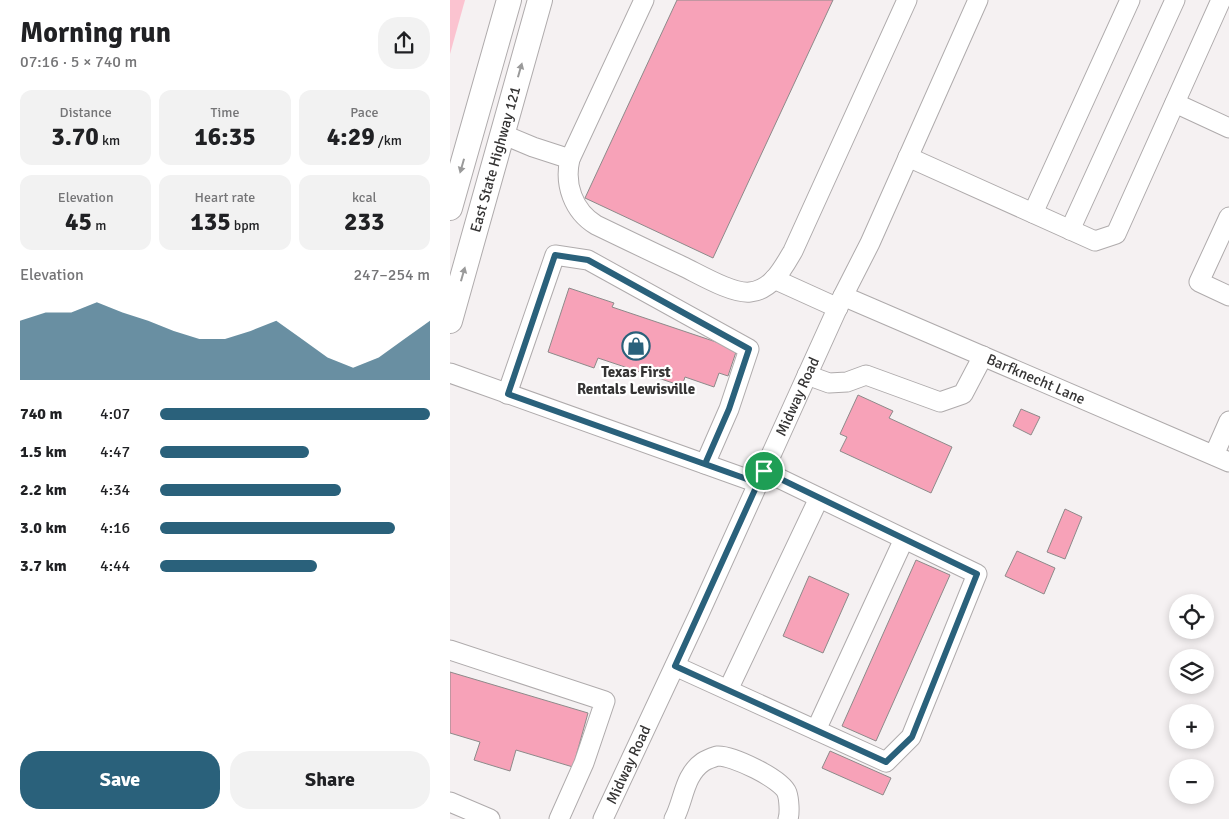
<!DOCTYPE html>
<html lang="en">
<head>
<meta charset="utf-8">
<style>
  body { margin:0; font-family:Signika,sans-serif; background:#f2f2f2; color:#202124; height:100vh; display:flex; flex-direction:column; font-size:19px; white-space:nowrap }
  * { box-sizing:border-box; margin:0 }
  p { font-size:16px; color:#757577 }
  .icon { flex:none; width:28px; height:28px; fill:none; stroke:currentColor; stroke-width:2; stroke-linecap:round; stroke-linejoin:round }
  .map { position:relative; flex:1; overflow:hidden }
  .side { display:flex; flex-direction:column; background:#fff; width:450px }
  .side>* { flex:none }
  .controls { position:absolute; left:719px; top:594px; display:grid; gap:10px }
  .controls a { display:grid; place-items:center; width:45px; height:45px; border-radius:50%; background:#fff; box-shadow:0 2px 8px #0003; font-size:25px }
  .pin { position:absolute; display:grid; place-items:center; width:42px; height:42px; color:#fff; margin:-21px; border:2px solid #fff; border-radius:50%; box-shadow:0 1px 5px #0007 }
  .round { display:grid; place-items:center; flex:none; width:52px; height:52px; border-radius:20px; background:#f2f2f2 }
  .headline { display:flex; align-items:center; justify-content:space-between; height:85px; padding:0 20px }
  h1 { font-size:28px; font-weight:800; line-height:38px }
  .stats { display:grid; grid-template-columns:repeat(3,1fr); gap:8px; height:85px; padding:5px 20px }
  .stats div { display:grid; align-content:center; border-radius:12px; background:#f2f2f2; text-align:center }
  .stats b { font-size:25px; font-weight:800 }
  .stats small { font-size:14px; font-weight:400 }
  .stats p { font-size:14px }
  .chart { height:140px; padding:10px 20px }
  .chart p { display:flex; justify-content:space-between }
  .chart svg { width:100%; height:90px; margin-top:5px; fill:#2a617b; opacity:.7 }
  .action { display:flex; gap:10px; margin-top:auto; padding:10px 20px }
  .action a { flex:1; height:58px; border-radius:20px; background:#2a617b; color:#fff; font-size:20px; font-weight:800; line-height:58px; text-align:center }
  .action a+a { background:#f2f2f2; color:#202124 }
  ul { padding:0 20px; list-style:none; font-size:16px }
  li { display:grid; grid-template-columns:80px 60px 1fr; align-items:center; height:38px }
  li i { height:12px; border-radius:6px; background:#2a617b }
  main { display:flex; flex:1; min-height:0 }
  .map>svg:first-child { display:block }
  .green { fill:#fbc3d0 }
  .building { fill:#f7a2b8; stroke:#8d8a8a }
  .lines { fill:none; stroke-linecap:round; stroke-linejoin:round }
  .minor-casing { stroke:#afabac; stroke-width:21 }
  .major-casing { stroke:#afabac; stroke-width:26 }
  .minor { stroke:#fff; stroke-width:19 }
  .major { stroke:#fff; stroke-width:24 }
  .oneway { fill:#9a9a9a }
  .route-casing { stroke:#fff; stroke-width:10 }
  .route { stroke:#2a617b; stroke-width:6 }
  .labels { text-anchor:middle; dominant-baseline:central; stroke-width:4.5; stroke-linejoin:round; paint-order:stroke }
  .street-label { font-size:15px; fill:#353434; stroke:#fff }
  .poi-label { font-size:15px; font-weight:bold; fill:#353434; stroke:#fff }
</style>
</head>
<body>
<main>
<section class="side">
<div class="headline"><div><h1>Morning run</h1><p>07:16 · 5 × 740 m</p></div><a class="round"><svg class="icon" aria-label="share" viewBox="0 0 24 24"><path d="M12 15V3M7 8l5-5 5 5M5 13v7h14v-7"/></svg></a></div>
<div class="stats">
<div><p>Distance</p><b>3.70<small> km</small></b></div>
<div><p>Time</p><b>16:35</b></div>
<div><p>Pace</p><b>4:29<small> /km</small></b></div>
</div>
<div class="stats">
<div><p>Elevation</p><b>45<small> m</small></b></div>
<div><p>Heart rate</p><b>135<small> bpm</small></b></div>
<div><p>kcal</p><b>233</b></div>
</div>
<div class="chart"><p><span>Elevation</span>247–254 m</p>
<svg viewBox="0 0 160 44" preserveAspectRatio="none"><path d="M0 44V15L10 11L20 11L30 6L40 11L50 15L60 20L70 24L80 24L90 20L100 15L110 24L120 33L130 38L140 33L150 24L160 15V44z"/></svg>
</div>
<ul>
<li><b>740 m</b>4:07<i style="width:100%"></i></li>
<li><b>1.5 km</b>4:47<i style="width:55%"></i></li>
<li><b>2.2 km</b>4:34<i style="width:67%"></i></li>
<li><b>3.0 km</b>4:16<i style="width:87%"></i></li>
<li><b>3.7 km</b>4:44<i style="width:58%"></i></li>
</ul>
<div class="action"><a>Save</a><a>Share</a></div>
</section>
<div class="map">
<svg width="779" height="819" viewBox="0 0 779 819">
  <rect width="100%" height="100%" fill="#f5f1f2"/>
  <polygon class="green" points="0,0 15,0 0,54"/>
  <g class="building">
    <polygon points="227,0 383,0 263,258 135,198"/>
    <polygon points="119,288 164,303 162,307 287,349 278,376 269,373 264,387 235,377 232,386 148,358 144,368 98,352"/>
    <polygon points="408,395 443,411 439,418 502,447 481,493 390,451 397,437 390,434"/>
    <polygon points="571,409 590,417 581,435 563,426"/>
    <polygon points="615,509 632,517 615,559 597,552"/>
    <polygon points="567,551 605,568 594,594 555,576"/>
    <polygon points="466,560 500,575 426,741 392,726"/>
    <polygon points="359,576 399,594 373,653 333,636"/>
    <polygon points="0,672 138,713 123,767 66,750 60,771 24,760 30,742 0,733"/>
    <polygon points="380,751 441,778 433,795 372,768"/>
  </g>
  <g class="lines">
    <g class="minor-casing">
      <g id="minor">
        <path d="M194,0l-74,159c-6,25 3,52 26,66 29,14 58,28 86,41 17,8 50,28 68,26 22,-2 33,-24 43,-41l114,-251"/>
        <polyline points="725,103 779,128"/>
        <polyline points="52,134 83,147 120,159"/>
        <polyline points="458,157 645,241 666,234 771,0"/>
        <polyline points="583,213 680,0"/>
        <polyline points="779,217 749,282 779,296"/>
        <polyline points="620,230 725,0"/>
        <polyline points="324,279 388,308"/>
        <path id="s1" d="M393,296l386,166"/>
        <polyline points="0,373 308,483"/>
        <polyline points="357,375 379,383 397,382 416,375 490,402 513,394 533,356"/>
        <polyline points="57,394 105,255 138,260 299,349 279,409 255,464"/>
        <polyline points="764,455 779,421"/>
        <polyline points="0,650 155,701 134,763 109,819"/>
        <polyline points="225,666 436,762 461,737 527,574 314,471"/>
        <polyline points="278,690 369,498"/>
        <polyline points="366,730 454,539"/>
        <polyline points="0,802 40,819"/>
        <path id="s2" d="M153,819l96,-205 144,-318 27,-53 108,-243"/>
        <path d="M224,819c10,-19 10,-44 29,-57 3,-2 11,-5 14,-6 15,-1 65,23 70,37 2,6 3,20 1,26"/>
      </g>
    </g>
    <g class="major-casing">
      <g id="major">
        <polyline points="0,208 59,0"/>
        <path id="s3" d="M0,321l90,-321"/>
      </g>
    </g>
    <use href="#minor" class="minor"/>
    <use href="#major" class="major"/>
  </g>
  <defs><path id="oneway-solid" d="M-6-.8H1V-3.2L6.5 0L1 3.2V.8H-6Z" transform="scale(1.25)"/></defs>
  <g class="oneway">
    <use href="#oneway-solid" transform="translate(70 70) rotate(-74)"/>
    <use href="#oneway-solid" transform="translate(12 166) rotate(106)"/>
    <use href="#oneway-solid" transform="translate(13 274) rotate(-74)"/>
  </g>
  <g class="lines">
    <g class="route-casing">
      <polyline id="route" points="314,471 308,483 58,394 105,255 138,260 299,349 279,409 255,464 308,483 225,666 436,762 462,737 527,574 314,471"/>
    </g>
    <use href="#route" class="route"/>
  </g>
  <defs>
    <g id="shop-ring" transform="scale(1.4375)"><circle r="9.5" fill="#fff" stroke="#2a617b" stroke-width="1.5"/><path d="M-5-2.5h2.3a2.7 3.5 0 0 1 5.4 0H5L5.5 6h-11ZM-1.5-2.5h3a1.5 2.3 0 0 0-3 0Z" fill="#2a617b"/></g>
  </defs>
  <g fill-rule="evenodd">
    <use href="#shop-ring" x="186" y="346"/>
  </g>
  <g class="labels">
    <g class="street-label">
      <text stroke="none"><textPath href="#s3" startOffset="168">East State Highway 121</textPath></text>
      <text stroke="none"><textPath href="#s1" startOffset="210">Barfknecht Lane</textPath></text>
      <text stroke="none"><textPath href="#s2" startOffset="465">Midway Road</textPath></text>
      <text stroke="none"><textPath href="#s2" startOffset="60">Midway Road</textPath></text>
    </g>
    <g class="poi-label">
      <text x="186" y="372">Texas First<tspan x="186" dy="17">Rentals Lewisville</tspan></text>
    </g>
  </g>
</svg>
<div class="controls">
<a><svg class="icon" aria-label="locate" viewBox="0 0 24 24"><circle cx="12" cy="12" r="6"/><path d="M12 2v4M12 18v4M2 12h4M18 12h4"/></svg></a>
<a><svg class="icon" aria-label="layers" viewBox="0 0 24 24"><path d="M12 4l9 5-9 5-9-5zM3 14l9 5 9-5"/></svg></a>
<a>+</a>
<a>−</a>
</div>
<div class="pin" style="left:314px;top:471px;background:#1e9e55"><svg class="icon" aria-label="arrive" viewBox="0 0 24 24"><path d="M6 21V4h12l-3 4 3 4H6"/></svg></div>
</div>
</main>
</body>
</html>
